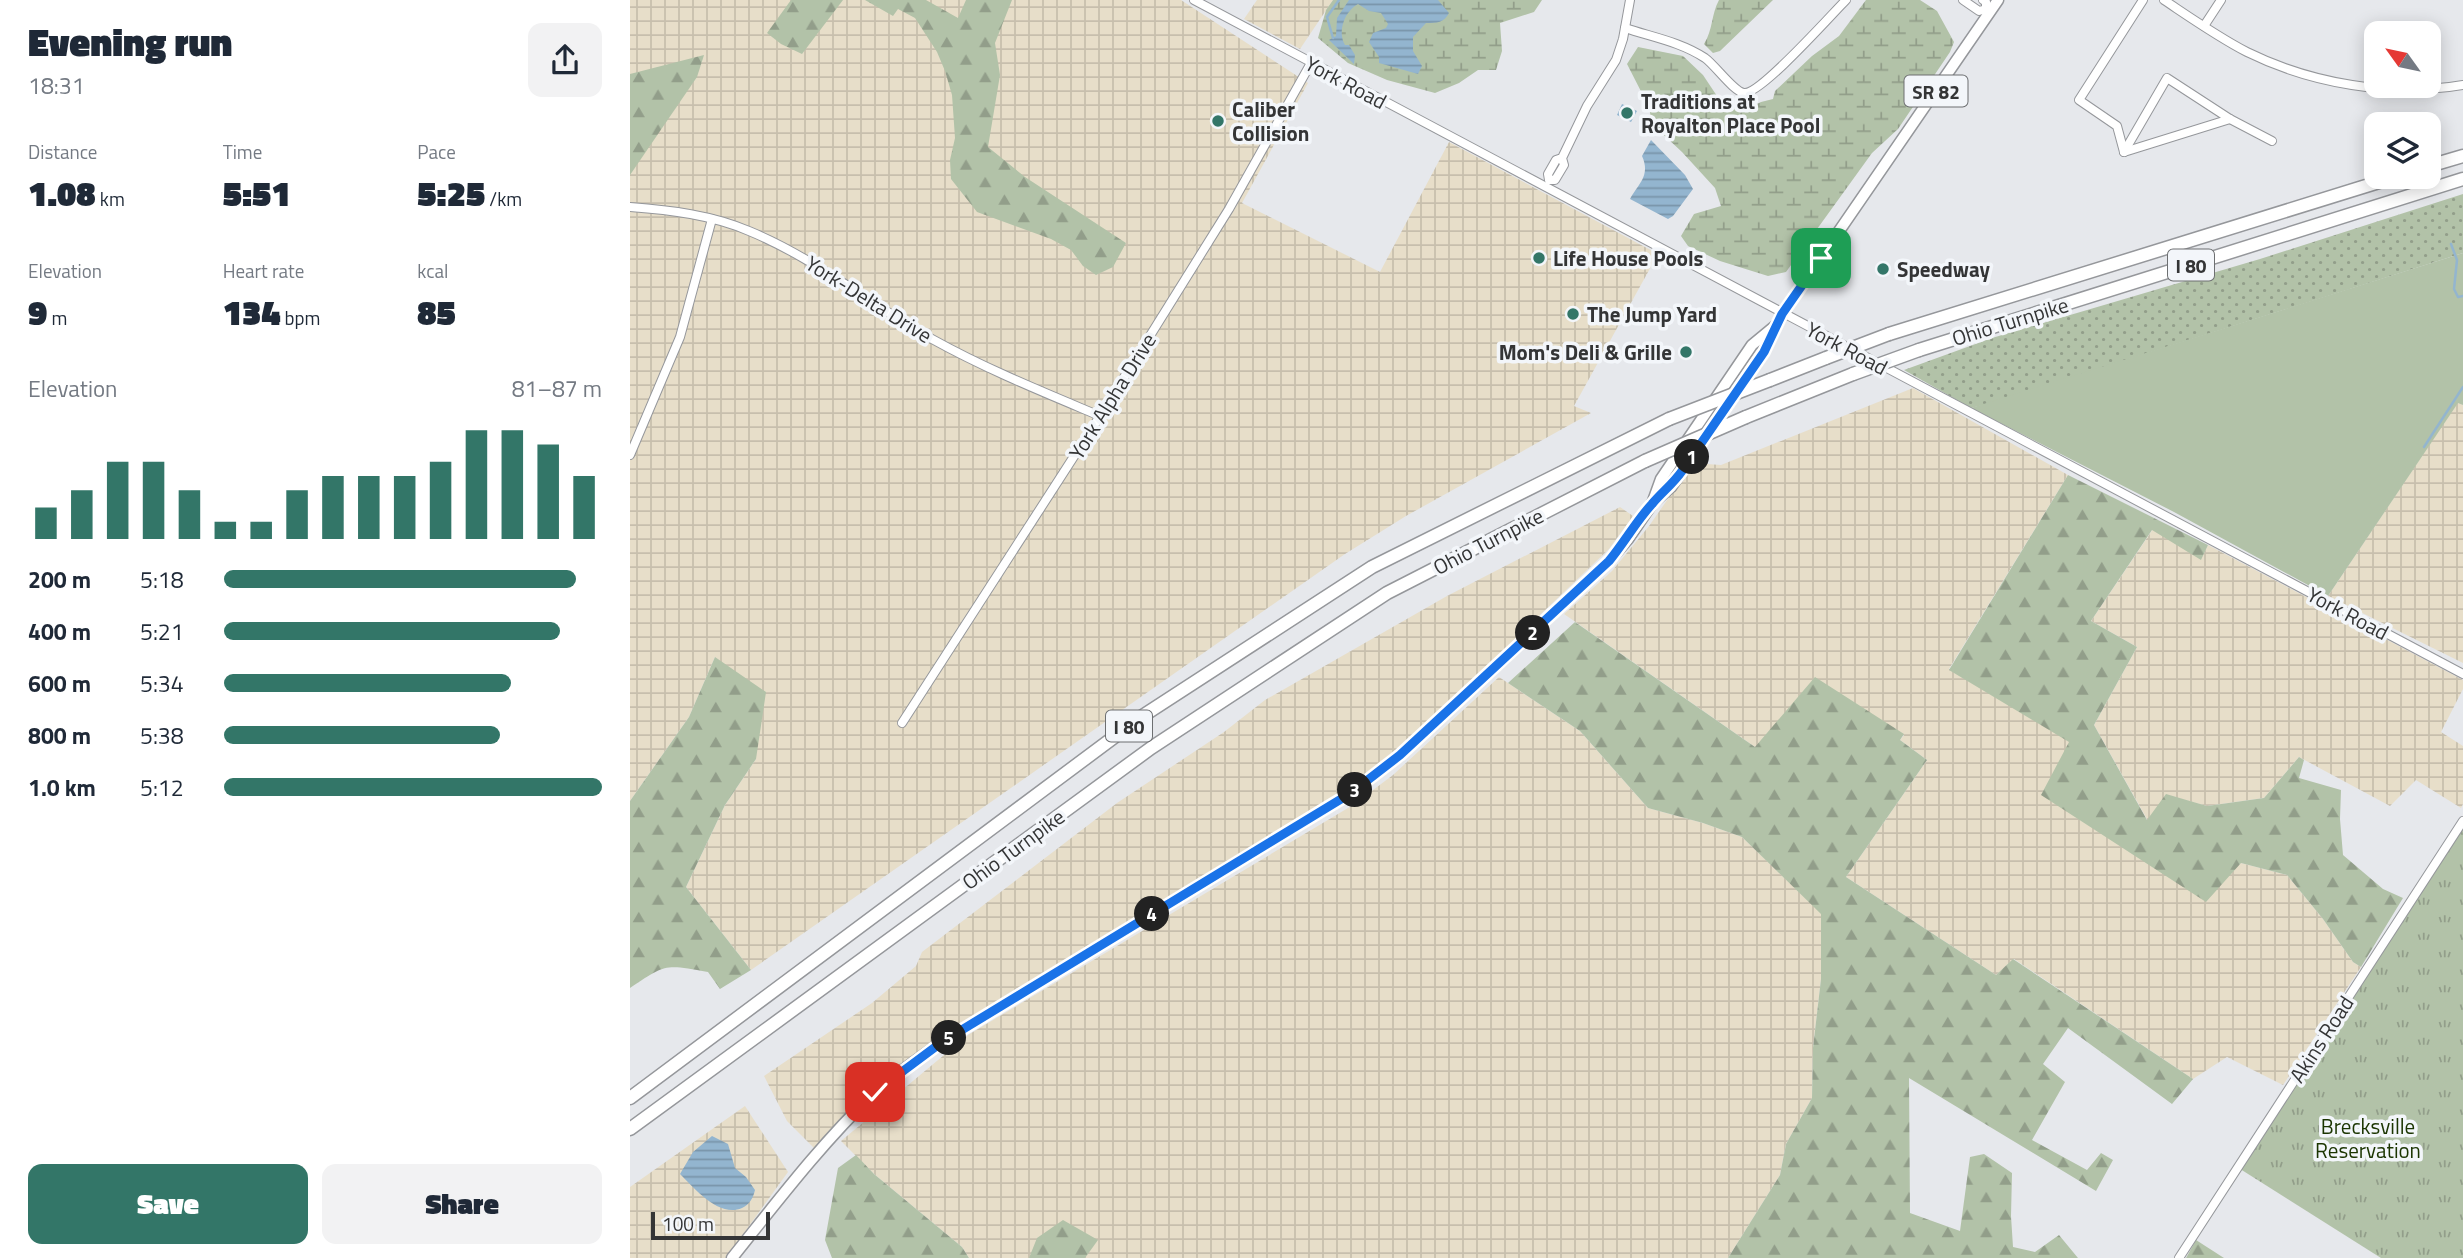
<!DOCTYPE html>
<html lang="en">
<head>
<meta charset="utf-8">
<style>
  body { margin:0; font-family:"Titillium Web",sans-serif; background:#f2f2f3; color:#1f2937; height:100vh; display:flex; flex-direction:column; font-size:26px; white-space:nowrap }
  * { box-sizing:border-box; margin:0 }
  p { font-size:23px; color:#747a83 }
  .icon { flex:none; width:38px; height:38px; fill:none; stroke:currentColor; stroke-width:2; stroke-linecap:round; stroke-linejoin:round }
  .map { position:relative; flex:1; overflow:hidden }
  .details { display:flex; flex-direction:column; background:#fff; width:630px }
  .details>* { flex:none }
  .needle { width:46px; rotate:303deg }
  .buttons { position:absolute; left:1734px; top:21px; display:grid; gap:14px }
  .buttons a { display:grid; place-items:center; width:77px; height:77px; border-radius:14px; background:#fff; box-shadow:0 4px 18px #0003; font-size:35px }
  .scale { position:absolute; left:21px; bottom:18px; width:119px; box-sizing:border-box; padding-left:7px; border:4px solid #343536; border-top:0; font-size:19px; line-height:24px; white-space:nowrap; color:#343536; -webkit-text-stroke:5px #f3f6fa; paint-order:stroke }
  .pin { position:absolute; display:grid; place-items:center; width:60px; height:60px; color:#fff; margin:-30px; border-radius:14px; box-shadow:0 4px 10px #0006 }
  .km { position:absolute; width:35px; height:35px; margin:-18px; border-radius:50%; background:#222; color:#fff; font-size:19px; line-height:35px; text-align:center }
  .round { display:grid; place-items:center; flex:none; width:74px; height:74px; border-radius:14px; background:#f2f2f3 }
  .headline { display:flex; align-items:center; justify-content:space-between; height:119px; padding:0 28px }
  h1 { font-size:38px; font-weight:800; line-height:52px }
  .figures { display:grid; grid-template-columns:repeat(3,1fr); gap:10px; height:119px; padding:7px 28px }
  .figures div { display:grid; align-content:center }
  .figures b { font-size:35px; font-weight:800 }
  .figures small { font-size:19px; font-weight:400 }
  .figures p { font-size:19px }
  .chart { height:196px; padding:14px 28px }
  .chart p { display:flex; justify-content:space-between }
  .chart svg { width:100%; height:126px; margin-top:7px; stroke:#337668; stroke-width:6 }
  .button { display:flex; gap:14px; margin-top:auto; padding:14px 28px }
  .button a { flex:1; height:80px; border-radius:14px; background:#337668; color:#fff; font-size:28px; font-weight:800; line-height:80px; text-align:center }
  .button a+a { background:#f2f2f3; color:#1f2937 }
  ul { padding:0 28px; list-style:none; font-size:23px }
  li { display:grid; grid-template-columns:112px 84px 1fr; align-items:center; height:52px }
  li i { height:18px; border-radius:9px; background:#337668 }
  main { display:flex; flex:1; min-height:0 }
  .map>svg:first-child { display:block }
  .industrial { fill:url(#industrial-grid) }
  .grass { fill:url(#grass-dots) }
  .forest { fill:url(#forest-firs) }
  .wetland { fill:url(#wetland-marsh) }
  .park { fill:url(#park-tufts) }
  .garden { fill:#b2c2a8 }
  .water { fill:url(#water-rules) }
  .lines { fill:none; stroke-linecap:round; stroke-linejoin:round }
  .stream { stroke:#93b5cf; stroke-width:2.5 }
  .minor-casing { stroke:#95979b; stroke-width:10 }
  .major-casing { stroke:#95979b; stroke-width:13 }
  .highway-casing { stroke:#95979b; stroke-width:15 }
  .minor { stroke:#fff; stroke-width:8 }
  .major { stroke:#fff; stroke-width:10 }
  .highway { stroke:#fff; stroke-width:12 }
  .highway-bridge-casing { stroke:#95979b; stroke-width:15; stroke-linecap:butt }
  .highway-bridge { stroke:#fff; stroke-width:12 }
  .route-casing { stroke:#fff; stroke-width:14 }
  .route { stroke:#1a73e8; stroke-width:9 }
  .poi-dot { fill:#337668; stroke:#f3f6fa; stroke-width:2.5 }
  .labels { text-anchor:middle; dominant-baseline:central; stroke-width:7; stroke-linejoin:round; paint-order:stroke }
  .shield { fill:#f3f6fa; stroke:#6d6f71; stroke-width:2 }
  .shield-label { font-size:19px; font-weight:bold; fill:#343536 }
  .street-label { font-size:21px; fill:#343536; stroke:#f3f6fa }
  .poi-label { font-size:21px; font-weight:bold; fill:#343536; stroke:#f3f6fa; text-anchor:start }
  .park-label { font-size:21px; fill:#1b3501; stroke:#f3f6fa }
</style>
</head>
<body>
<main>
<section class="details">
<div class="headline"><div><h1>Evening run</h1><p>18:31</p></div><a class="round"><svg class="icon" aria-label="share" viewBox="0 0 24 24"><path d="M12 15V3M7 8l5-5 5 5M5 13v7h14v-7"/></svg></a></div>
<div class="figures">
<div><p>Distance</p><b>1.08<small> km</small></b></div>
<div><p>Time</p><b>5:51</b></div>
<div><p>Pace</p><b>5:25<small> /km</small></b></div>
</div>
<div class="figures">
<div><p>Elevation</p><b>9<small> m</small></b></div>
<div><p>Heart rate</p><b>134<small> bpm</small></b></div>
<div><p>kcal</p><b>85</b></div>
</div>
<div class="chart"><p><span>Elevation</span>81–87 m</p>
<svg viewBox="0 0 160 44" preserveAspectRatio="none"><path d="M5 44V33M15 44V27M25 44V17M35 44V17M45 44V27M55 44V38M65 44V38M75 44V27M85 44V22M95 44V22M105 44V22M115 44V17M125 44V6M135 44V6M145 44V11M155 44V22"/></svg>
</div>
<ul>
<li><b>200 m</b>5:18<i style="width:93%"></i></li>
<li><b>400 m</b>5:21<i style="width:89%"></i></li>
<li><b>600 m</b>5:34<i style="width:76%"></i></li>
<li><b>800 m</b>5:38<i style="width:73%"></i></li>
<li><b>1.0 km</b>5:12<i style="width:100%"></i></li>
</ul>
<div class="button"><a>Save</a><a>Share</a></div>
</section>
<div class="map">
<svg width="1833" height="1258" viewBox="0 0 1833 1258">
  <defs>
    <pattern id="industrial-grid" width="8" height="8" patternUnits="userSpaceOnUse" patternTransform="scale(1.75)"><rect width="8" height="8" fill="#e7dec9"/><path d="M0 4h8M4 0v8" fill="none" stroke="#c7bfad"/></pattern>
    <pattern id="grass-dots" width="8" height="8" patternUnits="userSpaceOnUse" patternTransform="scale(1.75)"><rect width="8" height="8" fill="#b2c2a8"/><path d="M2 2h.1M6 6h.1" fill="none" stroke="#929e8a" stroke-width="1.8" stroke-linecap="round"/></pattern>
    <pattern id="forest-firs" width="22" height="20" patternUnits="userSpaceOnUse" patternTransform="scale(1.75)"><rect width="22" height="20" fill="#b2c2a8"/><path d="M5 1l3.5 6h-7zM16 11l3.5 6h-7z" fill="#929e8a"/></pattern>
    <pattern id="wetland-marsh" width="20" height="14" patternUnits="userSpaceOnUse" patternTransform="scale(1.75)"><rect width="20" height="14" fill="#b2c2a8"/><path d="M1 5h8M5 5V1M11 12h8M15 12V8" fill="none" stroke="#929e8a"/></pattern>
    <pattern id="park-tufts" width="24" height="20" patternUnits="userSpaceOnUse" patternTransform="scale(1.75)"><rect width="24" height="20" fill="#b2c2a8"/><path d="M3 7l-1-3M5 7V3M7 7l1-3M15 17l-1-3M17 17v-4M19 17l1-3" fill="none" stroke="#929e8a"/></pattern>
    <pattern id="water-rules" width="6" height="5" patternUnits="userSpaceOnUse" patternTransform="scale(1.75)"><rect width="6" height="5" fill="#93b5cf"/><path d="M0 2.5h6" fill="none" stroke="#7994a9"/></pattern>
  </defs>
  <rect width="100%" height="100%" fill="#e6e8ec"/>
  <g class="industrial">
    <polygon points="0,0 551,0 678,83 612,203 750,272 819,142 1028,254 944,406 961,413 776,516 715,554 121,970 56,887 95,805 126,759 85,657 59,717 0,801"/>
    <polygon points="627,0 703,0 670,49 614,19"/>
    <polygon points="1283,388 1438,475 1319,669 1440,742 1412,795 1611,863 1657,875 1693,919 1723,962 1731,967 1653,1085 1597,1057 1563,1079 1384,959 1366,975 1216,877 1297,760 1270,740 1274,735 1125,747 934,614 982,571 1019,526 1063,463 1091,465"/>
    <polygon points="1828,402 1833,405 1833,663 1698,596"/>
    <polygon points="990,507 1003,516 979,549 768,751 733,780 329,1025 250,1084 185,1149 157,1121 134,1076 242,1003 286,966 292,952 487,803 594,732 635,700 817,596"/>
    <polygon points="1523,529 1571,559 1578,545 1833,680 1833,689 1811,732 1833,746 1833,804 1831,808 1786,780 1760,806 1669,757 1634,798 1577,806 1536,795 1518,821 1464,725 1507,647 1461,621"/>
    <polygon points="869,677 950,731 1018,808 1073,823 1112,837 1191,913 1191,979 1183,1048 1182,1098 1156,1144 1150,1175 1098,1258 339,1258 332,1247 244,1174 211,1141 338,1035 723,805 763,775"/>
    <polygon points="115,1106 158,1172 96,1258 0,1258 0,1187"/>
  </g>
  <polygon class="grass" points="1833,194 1833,253 1357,404 1341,408 1274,370 1362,338 1630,259"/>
  <g class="forest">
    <polygon points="161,0 213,0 172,54 151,44 137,33"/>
    <polygon points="235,0 296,0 328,18 336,0 382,0 365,43 370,75 358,147 395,177 496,243 483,267 466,275 453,266 441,250 421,239 347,212 321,179 320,160 325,138 322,95 315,71 307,52 285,18 268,9 263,16"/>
    <polygon points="74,55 67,77 0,175 0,74"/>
    <polygon points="1438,475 1578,545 1571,560 1522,530 1461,621 1507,647 1464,725 1517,820 1536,794 1577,806 1634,798 1669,757 1674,760 1669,778 1711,790 1710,819 1713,855 1753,889 1773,898 1731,967 1723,962 1693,919 1657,875 1611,863 1576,902 1411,795 1439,742 1319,670"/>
    <polygon points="945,622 1125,747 1185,677 1274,734 1270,740 1297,760 1216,877 1366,975 1383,959 1563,1079 1542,1104 1438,1028 1413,1064 1435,1082 1402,1140 1457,1170 1471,1153 1483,1160 1466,1191 1279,1078 1280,1213 1330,1231 1340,1157 1354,1154 1382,1173 1381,1216 1383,1247 1405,1252 1429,1235 1448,1258 1098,1258 1150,1175 1156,1144 1182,1098 1183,1048 1191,979 1191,914 1112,837 1073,823 1018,808 950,731 878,683"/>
    <path d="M85,657l51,35 -10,67 -31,46 -39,82 65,83 -31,19 -12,-17c-44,-8 -42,-8 -78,16v-187l59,-84z"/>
    <polygon points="226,1155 244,1174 332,1247 339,1258 202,1258 195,1240 208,1168"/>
    <polygon points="433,1220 468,1240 455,1258 399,1258 407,1238"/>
    <polygon points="1566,1240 1594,1258 1556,1258"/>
  </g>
  <g class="wetland">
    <polygon points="703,0 912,0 904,12 870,23 872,51 866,70 848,70 829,83 805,93 757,80 718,63 688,38 696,10"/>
    <path d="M1089,0h54l-53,51 -7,2 -9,-9c9,-14 7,-29 15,-44z"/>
    <polygon points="1236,0 1290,0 1307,11 1324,42 1320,52 1268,129 1242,153 1156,272 1138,276 1090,261 1058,246 1051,236 1064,214 1091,206 1085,188 1052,152 1022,124 1019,107 997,64 1008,47 1053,56 1073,75 1089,99 1113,111 1131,102 1143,99 1145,91 1182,56 1209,36"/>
  </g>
  <polygon class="park" points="1833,817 1833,1258 1751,1258 1607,1167"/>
  <polygon class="garden" points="1833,253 1833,405 1828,403 1698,596 1544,512 1341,408"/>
  <g class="water">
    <path d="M719,0h89l11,13c-5,10 -12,10 -23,10l-13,14v14l9,15 -4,8 -39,-11v-6l-10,-15 4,-9 13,-5 2,-4 -7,-11 -12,-2 -11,-7c-13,7 -21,27 -13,41h4l6,10 -1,9 -25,-24 7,-4 1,-18z"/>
    <polygon points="992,104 1007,111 1001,122 987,115"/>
    <path d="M1021,140l34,35 8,14 -20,27 -5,3 -38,-20c8,-15 21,-23 12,-43z"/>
    <path d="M82,1136l16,8 7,24 11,9 9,13c-2,8 -5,14 -13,18 -23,10 -47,-19 -62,-34l13,-22z"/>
  </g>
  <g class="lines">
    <g class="stream">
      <polyline points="703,38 697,17 709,0"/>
      <polyline points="1821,244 1827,260 1824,289 1828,297 1833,296"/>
      <polyline points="1794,447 1833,387"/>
    </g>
    <g class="minor-casing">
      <g id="minor">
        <polyline points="564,0 1833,674"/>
        <polyline points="1333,0 1349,11 1356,9 1356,2 1353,0"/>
        <path d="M1534,0c27,18 54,37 83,52 65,32 143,45 216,33"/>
        <polyline points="1574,26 1591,0"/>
        <path d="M995,28c27,9 56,14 80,30 10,7 29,34 39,35 16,2 87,-78 102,-93"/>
        <polyline points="1494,152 1537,78 1600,119 1642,141"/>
        <polyline points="1494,152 1487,126 1449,100 1513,0"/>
        <polyline points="1494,152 1600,119"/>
        <polyline points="932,158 934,165 925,180 919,180 918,174 926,160 932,158 957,106 986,60 993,39 1000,0"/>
        <path d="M0,207c40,3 82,8 119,24 66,27 121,73 183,108 54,30 111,53 168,77"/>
        <polyline points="0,455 50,337 82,219"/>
        <polyline points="272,723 470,416 599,209 681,63"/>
        <polyline points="1549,1258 1833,821"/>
      </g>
    </g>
    <g class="major-casing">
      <g id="major">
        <polyline points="1024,502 1041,487 1134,352 1152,314 1368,0"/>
        <path d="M102,1258c45,-56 89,-114 141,-164 21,-19 45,-35 69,-52l409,-249 49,-38 209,-194 19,-22 24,-35 9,-25 91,-134 23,-19"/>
      </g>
    </g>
    <g class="highway-casing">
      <g id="highway">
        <polyline points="1799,166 1833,156"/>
        <polyline points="1259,334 1765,177"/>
        <polyline points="1289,350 1833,179"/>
        <polyline points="1140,380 1196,358"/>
        <polyline points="1116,417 1223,374"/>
        <polyline points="0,1098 511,717 742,567 1039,419"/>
        <polyline points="0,1129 521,748 757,593 1015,461"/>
      </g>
    </g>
    <use href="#minor" class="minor"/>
    <use href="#major" class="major"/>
    <use href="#highway" class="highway"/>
    <g class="highway-bridge-casing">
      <g id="highway-bridge">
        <polyline points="1196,358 1259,334"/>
        <polyline points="1223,374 1289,350"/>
        <polyline points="1039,419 1140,380"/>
        <polyline points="1015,461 1116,417"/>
      </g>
    </g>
    <use href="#highway-bridge" class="highway-bridge"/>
  </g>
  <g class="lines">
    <g class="route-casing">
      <path id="route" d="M245,1092l67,-50 409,-249 49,-38 209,-194c15,-18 28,-41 43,-57 10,-12 21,-20 30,-33l82,-119 18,-38 39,-56"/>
    </g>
    <use href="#route" class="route"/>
  </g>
  <g class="poi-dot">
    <circle cx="997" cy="113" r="7"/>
    <circle cx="588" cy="121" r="7"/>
    <circle cx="909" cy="258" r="7"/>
    <circle cx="1253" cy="269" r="7"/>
    <circle cx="943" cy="314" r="7"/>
    <circle cx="1056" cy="352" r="7"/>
  </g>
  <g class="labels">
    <g class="shield">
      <rect x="1274.5" y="75.5" width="63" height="31" rx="5"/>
      <rect x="1538" y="249.5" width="46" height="31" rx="5"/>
      <rect x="476" y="710.5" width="46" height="31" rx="5"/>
    </g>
    <g class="shield-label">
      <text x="1306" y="91">SR 82</text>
      <text x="1561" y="265">I 80</text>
      <text x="499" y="726">I 80</text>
    </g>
    <g class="street-label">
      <text transform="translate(716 82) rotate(28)">York Road</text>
      <text transform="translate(239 299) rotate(32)">York-Delta Drive</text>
      <text transform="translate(1380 321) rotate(-17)">Ohio Turnpike</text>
      <text transform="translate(1217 348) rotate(28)">York Road</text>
      <text transform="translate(482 396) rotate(-58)">York Alpha Drive</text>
      <text transform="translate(858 541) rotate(-27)">Ohio Turnpike</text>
      <text transform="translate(1718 613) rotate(28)">York Road</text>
      <text transform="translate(383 849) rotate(-36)">Ohio Turnpike</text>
      <text transform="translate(1691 1039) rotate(-57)">Akins Road</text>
    </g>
    <g class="poi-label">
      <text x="1011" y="101">Traditions at<tspan x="1011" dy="24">Royalton Place Pool</tspan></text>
      <text x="602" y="109">Caliber<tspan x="602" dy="24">Collision</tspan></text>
      <text x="923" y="258">Life House Pools</text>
      <text x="1267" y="269">Speedway</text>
      <text x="957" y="314">The Jump Yard</text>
      <text x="1042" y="352" text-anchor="end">Mom's Deli &amp; Grille</text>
    </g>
    <g class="park-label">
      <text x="1738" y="1126">Brecksville<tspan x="1738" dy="24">Reservation</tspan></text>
    </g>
  </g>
</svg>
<div class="buttons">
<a><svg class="needle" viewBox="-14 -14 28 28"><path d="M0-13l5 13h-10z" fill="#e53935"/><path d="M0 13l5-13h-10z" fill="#747a83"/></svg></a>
<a><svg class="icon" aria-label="layers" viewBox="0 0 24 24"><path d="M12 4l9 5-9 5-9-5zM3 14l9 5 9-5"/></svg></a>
</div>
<div class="scale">100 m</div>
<div class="pin" style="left:1191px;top:258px;background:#1e9e55"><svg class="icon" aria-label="arrive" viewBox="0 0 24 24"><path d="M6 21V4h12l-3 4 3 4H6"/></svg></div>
<div class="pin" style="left:245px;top:1092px;background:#d93025"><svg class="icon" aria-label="check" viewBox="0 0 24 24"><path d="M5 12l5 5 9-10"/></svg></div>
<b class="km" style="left:1062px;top:457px">1</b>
<b class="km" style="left:903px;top:633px">2</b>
<b class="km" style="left:725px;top:790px">3</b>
<b class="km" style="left:522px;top:914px">4</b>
<b class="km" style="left:319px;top:1038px">5</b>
</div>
</main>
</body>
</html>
